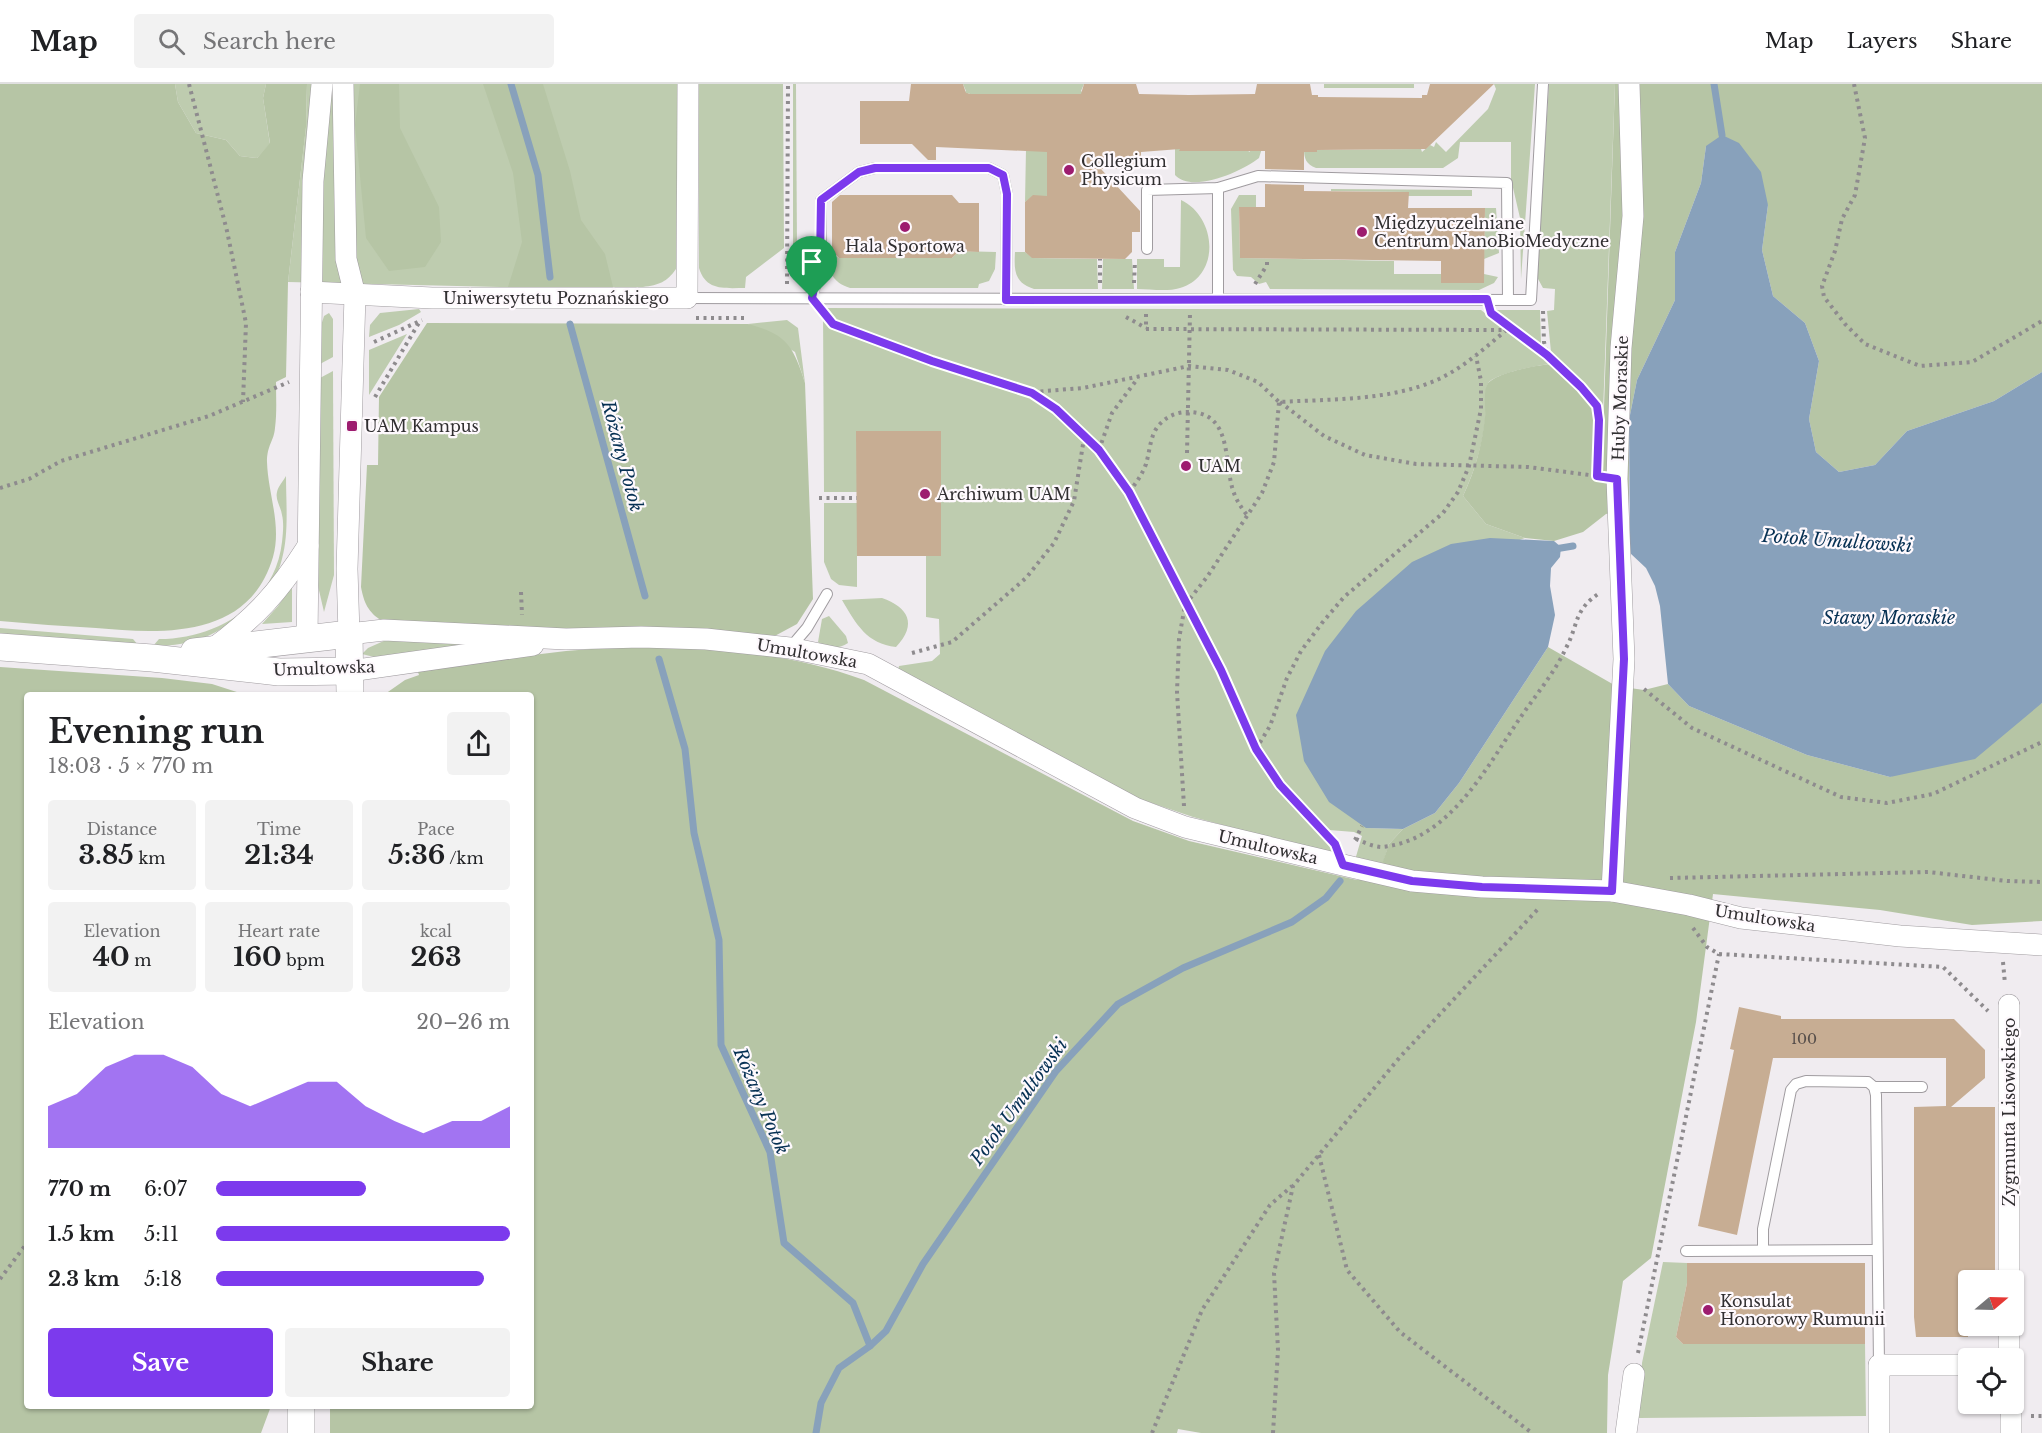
<!DOCTYPE html>
<html lang="en">
<head>
<meta charset="utf-8">
<style>
  body { margin:0; font-family:"Libre Baskerville",serif; background:#f2f2f2; color:#202124; height:100vh; display:flex; flex-direction:column; font-size:22px; white-space:nowrap }
  * { box-sizing:border-box; margin:0 }
  p { font-size:20px; color:#757577 }
  .icon { flex:none; width:33px; height:33px; fill:none; stroke:currentColor; stroke-width:2; stroke-linecap:round; stroke-linejoin:round }
  .map { position:relative; flex:1; overflow:hidden }
  .panel { position:absolute; left:24px; top:608px; width:510px; height:717px; display:flex; flex-direction:column; background:#fff; border-radius:6px; box-shadow:0 2px 4px #0004 }
  .panel>* { flex:none }
  .needle { width:39px; rotate:71deg }
  .tools { position:absolute; left:1958px; top:1186px; display:grid; gap:12px }
  .tools a { display:grid; place-items:center; width:66px; height:66px; border-radius:6px; background:#fff; box-shadow:0 2px 4px #0004; font-size:30px }
  .pin { position:absolute; display:grid; place-items:center; width:51px; height:51px; color:#fff; margin:-62px -26px; border-radius:50% 50% 50% 0; rotate:-45deg; box-shadow:0 0 6px #0007 }
  .pin .icon { rotate:45deg }
  .round { display:grid; place-items:center; flex:none; width:63px; height:63px; border-radius:6px; background:#f2f2f2 }
  .headline { display:flex; align-items:center; justify-content:space-between; height:102px; padding:0 24px }
  h1 { font-size:33px; font-weight:700; line-height:45px }
  .stats { display:grid; grid-template-columns:repeat(3,1fr); gap:9px; height:102px; padding:6px 24px }
  .stats div { display:grid; align-content:center; border-radius:6px; background:#f2f2f2; text-align:center }
  .stats b { font-size:26px; font-weight:700 }
  .stats small { font-size:16px; font-weight:400 }
  .stats p { font-size:16px }
  .chart { height:168px; padding:12px 24px }
  .chart p { display:flex; justify-content:space-between }
  .chart svg { width:100%; height:108px; margin-top:6px; fill:#7c3aed; opacity:.7 }
  .button { display:flex; gap:12px; margin-top:auto; padding:12px 24px }
  .button a { flex:1; height:69px; border-radius:6px; background:#7c3aed; color:#fff; font-size:24px; font-weight:700; line-height:69px; text-align:center }
  .button a+a { background:#f2f2f2; color:#202124 }
  ul { padding:0 24px; list-style:none; font-size:20px }
  li { display:grid; grid-template-columns:96px 72px 1fr; align-items:center; height:45px }
  li i { height:15px; border-radius:8px; background:#7c3aed }
  header { display:flex; align-items:center; gap:36px; box-sizing:border-box; height:84px; padding:0 30px; background:#fff; border-bottom:2px solid #e0e0e0 }
  header strong { font-size:28px }
  nav { display:flex; gap:33px; margin-inline-start:auto; font-size:21px }
  .search { width:420px; height:54px; background:#f2f2f2; display:flex; align-items:center; gap:15px; box-sizing:border-box; padding:0 21px; border-radius:6px; color:#757577; font-size:22px }
  .map>svg:first-child { display:block }
  .green { fill:#beccaf }
  .forest { fill:#b6c5a5 }
  .water { fill:#88a1bb }
  .lines { fill:none; stroke-linecap:round; stroke-linejoin:round }
  .stream { stroke:#88a1bb; stroke-width:7 }
  .building { fill:#c7ad93 }
  .service-casing { stroke:#a09ca0; stroke-width:12 }
  .minor-casing { stroke:#a09ca0; stroke-width:22 }
  .tertiary-casing { stroke:#a09ca0; stroke-width:28 }
  .path { stroke:#8e8b8e; stroke-width:4; stroke-dasharray:3 4.5; stroke-linecap:butt }
  .service { stroke:#fff; stroke-width:10 }
  .minor { stroke:#fff; stroke-width:21 }
  .tertiary { stroke:#fff; stroke-width:27 }
  .route-casing { stroke:#fff; stroke-width:12 }
  .route { stroke:#7c3aed; stroke-width:8 }
  .poi-dot { fill:#9d1c6f; stroke:#fef9fd; stroke-width:2 }
  .labels { text-anchor:middle; dominant-baseline:central; stroke-width:4.5; stroke-linejoin:round; paint-order:stroke }
  .number-label { font-size:14px; fill:#564e4a }
  .poi-label { font-size:16px; fill:#312f31; stroke:#fef9fd; text-anchor:start }
  .street-label { font-size:16px; fill:#312f31; stroke:#fef9fd }
  .water-label { font-size:18px; font-style:italic; fill:#063053; stroke:#fef9fd }
</style>
</head>
<body>
<header>
<strong>Map</strong>
<div class="search"><svg class="icon" aria-label="search" viewBox="0 0 24 24"><circle cx="10" cy="10" r="6"/><path d="M15 15l6 6"/></svg>Search here</div>
<nav><a>Map</a><a>Layers</a><a>Share</a></nav>
</header>
<div class="map">
<svg width="2042" height="1349" viewBox="0 0 2042 1349">
  <rect width="100%" height="100%" fill="#f0ecf0"/>
  <g class="green">
    <polygon points="175,0 266,0 263,14 270,60 257,74 240,72 226,56 196,49 178,18"/>
    <path d="M307,0h371l-2,185c-9,13 -17,16 -33,18l-106,1 -249,-6 18,-155z"/>
    <path d="M699,0h84l1,164 -38,29 -1,11c-21,0 -39,3 -46,-20z"/>
    <polygon points="793,0 796,0 797,164 793,164"/>
    <polygon points="963,0 1084,0 1081,7 1089,15 1086,17 1076,10 971,12 969,9 961,17 959,14 966,7"/>
    <rect x="1324" y="0" width="90" height="4"/>
    <path d="M1494,0h41l-14,195 -1,-61 -9,-39v-37h-51l-2,16 -15,10h-127c-10,-4 -12,-9 -12,-20l3,-3 7,7 3,-2 104,-1 1,3 8,-7 4,2 2,-5 10,10 42,-43 8,-20z"/>
    <polygon points="1549,0 1615,0 1601,384 1602,337 1599,319 1551,268 1547,227 1554,226 1555,205 1543,204 1537,193"/>
    <path d="M1259,60l3,4 -3,10c-16,13 -67,36 -84,17v-26h73l1,3z"/>
    <polygon points="1026,65 1047,65 1047,112 1033,112 1025,118"/>
    <polygon points="1331,105 1472,106 1472,112 1408,112 1408,108 1331,107"/>
    <polygon points="1239,111 1256,111 1256,123 1239,124 1240,174 1394,177 1394,190 1441,190 1441,199 1484,199 1484,190 1498,193 1494,199 1479,206 1270,205 1266,198 1259,200 1251,193 1237,192 1233,186 1231,125"/>
    <path d="M1181,116c36,17 40,76 -1,88 -13,4 -30,1 -43,1v-30h27v8h16z"/>
    <polygon points="1485,124 1496,124 1499,169 1484,175"/>
    <path d="M828,167l11,7h113l7,-7 37,1 -1,17 -6,12 -10,3 -1,4h-128c-19,-6 -22,-18 -22,-37z"/>
    <path d="M1015,168h10l8,6 64,1 1,30h-64c-20,-6 -20,-19 -19,-37z"/>
    <polygon points="1103,175 1132,175 1134,205 1102,205"/>
    <path d="M823,224l658,2 70,54c-13,1 -54,9 -62,18 -5,7 -3,20 -3,28 -2,30 -10,58 -23,86l23,28 39,14 -39,14 -120,276 37,1 -14,15 -7,22 -27,-6 7,-24 -8,-4 -25,-2 1,15 8,11 -145,-39 -59,-20 -236,-127 1,-4 33,-5 8,-7 -1,-35 -13,-2v-61h15v-125l-84,61h-33z"/>
    <polygon points="419,225 421,228 399,241 369,253 370,241 380,229"/>
    <polygon points="1494,226 1540,226 1541,260 1539,261"/>
    <polygon points="329,229 333,235 333,273 320,280 320,245 324,232"/>
    <polygon points="787,236 798,244 805,299 795,268 748,240"/>
    <polygon points="407,250 369,311 369,266"/>
    <polygon points="333,287 334,491 324,528 318,502 320,294"/>
    <path d="M286,392c0,27 3,57 -4,83 -5,21 -18,35 -33,49 -32,27 -53,38 -96,38l6,-7c58,0 116,-35 123,-97 1,-9 2,-19 0,-27 -1,-8 -7,-15 -5,-23 1,-5 6,-11 9,-16z"/>
    <polygon points="824,419 857,419 857,503 839,501 831,495 824,478"/>
    <polygon points="292,502 292,538 262,540 278,522"/>
    <path d="M882,514c26,9 36,26 14,49 -29,-3 -40,-23 -54,-47z"/>
    <path d="M829,532l17,20 2,7c-9,6 -21,7 -30,-1l4,-23z"/>
    <polygon points="0,544 133,555 138,561 0,550"/>
    <polygon points="504,555 378,574 362,570 368,564 386,556"/>
    <polygon points="1663,1178 1687,1179 1687,1199 1676,1253 1683,1260 1865,1260 1866,1332 1639,1334 1642,1279"/>
  </g>
  <g class="forest">
    <path d="M0,0h175l3,18 18,31 30,7 14,16 17,2 13,-15 -7,-45 3,-14h41l-1,43 -18,155 -2,95 -10,5c0,15 1,31 -1,46 -1,13 -8,17 -8,34 1,32 15,63 6,95 -24,82 -110,77 -177,71 -32,-2 -64,-4 -96,-7z"/>
    <polygon points="360,0 399,0 400,44 439,123 441,158 425,183 389,187 366,154 355,41"/>
    <polygon points="483,0 543,0 570,87 581,136 605,170 613,203 508,203 522,158 513,89"/>
    <path d="M1615,0h427v288l-48,29 -87,30 -32,34 -36,7 -23,-20 -7,-33 10,-58 -14,-38 -32,-27 -11,-46 6,-45 -62,-59 -5,37 -26,69v48l-38,80 -8,40v89l-23,5 -23,18 -29,9 -29,-3 -39,-14 -23,-28c12,-25 19,-51 22,-79 1,-9 -2,-24 2,-32 6,-12 51,-20 64,-21l41,41 4,16 -2,49 8,-4z"/>
    <path d="M427,239l321,1c38,10 45,21 57,59l8,216 -16,25 -26,14 -389,-17c-14,-9 -18,-18 -21,-34l6,-122h11l1,-68z"/>
    <path d="M641,561c80,5 147,7 223,35l269,141 56,20 168,39 25,-16 7,-20 14,-15 32,-16 24,-30 89,-136 68,39 28,4 24,-6 21,22 118,49 83,22 152,-74v218l-70,4 -92,-15 -167,-16 -17,128 -45,236 -28,23 -15,94 -1,58h-406l-23,-4 -1,4h-847v-27h201v-712h-146l20,-14 14,-5 -2,-6 149,-18z"/>
    <polygon points="0,583 162,594 212,600 243,610 27,610 27,1322 271,1322 261,1349 0,1349"/>
  </g>
  <g class="water">
    <polygon points="1722,51 1739,59 1761,88 1768,121 1762,166 1773,212 1805,239 1819,277 1809,335 1816,368 1839,388 1875,381 1907,347 1994,317 2042,288 2042,619 1975,675 1890,693 1807,671 1689,622 1668,600 1660,522 1655,502 1646,484 1630,469 1629,336 1637,296 1675,216 1675,168 1701,99 1706,62"/>
    <polygon points="1490,454 1554,457 1561,463 1560,473 1551,484 1550,502 1555,531 1548,563 1459,699 1435,729 1403,745 1366,744 1329,718 1304,677 1296,631 1325,567 1356,527 1412,478 1451,460"/>
  </g>
  <g class="lines">
    <g class="stream">
      <polyline points="511,0 538,91 550,193"/>
      <polyline points="1714,0 1722,51"/>
      <polyline points="570,240 645,512"/>
      <polyline points="1555,465 1573,462"/>
      <polyline points="659,575 685,665 694,749 719,856 721,961 770,1068 784,1159 853,1219 870,1262 839,1284 821,1319 816,1349"/>
      <polyline points="870,1262 886,1247 923,1180 1056,987 1118,920 1183,884 1292,838 1326,814 1340,797"/>
    </g>
  </g>
  <g class="building">
    <polygon points="911,0 963,0 966,9 971,10 1081,10 1084,0 1136,0 1139,10 1189,11 1255,10 1257,0 1310,0 1312,11 1318,11 1318,13 1422,14 1422,11 1427,11 1430,0 1494,0 1426,65 1317,66 1317,68 1304,68 1304,86 1265,85 1265,67 1179,67 1180,65 1141,68 1141,85 1101,85 1140,127 1140,148 1132,148 1132,168 1125,175 1032,174 1025,168 1025,118 1033,111 1047,112 1047,68 936,63 936,76 928,76 912,60 860,60 860,17 909,17"/>
    <polygon points="1265,100 1304,101 1304,107 1409,108 1408,124 1485,124 1484,199 1441,199 1441,177 1240,174 1239,123 1265,123"/>
    <polygon points="840,111 952,111 959,119 979,119 979,168 959,167 952,174 839,174 832,167 832,118"/>
    <polygon points="856,347 941,347 941,472 857,472"/>
    <polygon points="1739,923 1781,932 1781,935 1954,935 1985,966 1985,994 1951,1023 1995,1023 1995,1197 1968,1197 1968,1253 1916,1253 1914,1233 1914,1023 1946,1022 1946,974 1773,974 1737,1151 1698,1142 1734,966 1730,965"/>
    <polygon points="1687,1179 1865,1179 1865,1260 1683,1260 1676,1253 1687,1199"/>
  </g>
  <g class="lines">
    <g class="service-casing">
      <g id="service">
        <polyline points="1218,104 1218,214"/>
        <polyline points="1147,165 1147,106 1218,104 1258,92 1507,99 1508,216"/>
        <polyline points="687,214 1531,216 1543,0"/>
        <polyline points="812,214 821,176 821,116 859,88 875,84 989,84 1003,91 1007,110 1006,216"/>
        <polyline points="790,564 807,544 827,510"/>
        <polyline points="1874,1003 1922,1003"/>
        <polyline points="1763,1165 1763,1145 1791,1006 1796,1000 1806,997 1868,998 1874,1003 1876,1011 1879,1281"/>
        <polyline points="1686,1167 1877,1166"/>
      </g>
    </g>
    <g class="minor-casing">
      <g id="minor">
        <polyline points="343,0 346,175 355,211 347,485 349,550 384,546 566,555 641,553 706,555 790,564 868,580 1135,724 1185,743 1343,781 1412,797 1482,803 1612,807 1689,821 1741,834 1900,852 2042,861"/>
        <polyline points="311,208 432,214 687,214 688,0"/>
        <polyline points="307,554 313,97 322,0"/>
        <path d="M211,566c45,-33 67,-57 97,-104"/>
        <polyline points="350,587 533,561"/>
        <polyline points="1612,807 1624,575 1617,395 1621,264 1633,132 1629,0"/>
        <polyline points="2009,921 2009,1197"/>
        <polyline points="2009,1242 2009,1275"/>
        <polyline points="2011,1320 2011,1349"/>
        <polyline points="1626,1349 1634,1290"/>
        <polyline points="1879,1349 1879,1281 1968,1281"/>
      </g>
    </g>
    <g class="tertiary-casing">
      <g id="tertiary">
        <polyline points="0,563 152,574 279,588 350,587"/>
        <polyline points="194,568 349,550 350,610"/>
        <polyline points="301,1349 301,1322"/>
      </g>
    </g>
    <g class="path">
      <polyline points="189,0 227,147 246,239 243,318"/>
      <polyline points="1854,0 1865,54 1855,111 1842,135 1835,167 1822,202 1824,213 1845,240 1865,260 1920,282 1972,278 2042,237"/>
      <polyline points="1100,199 1100,175"/>
      <polyline points="1134,199 1135,177"/>
      <polyline points="787,200 788,0"/>
      <polyline points="1255,200 1267,181 1267,174"/>
      <polyline points="1543,227 1544,258 1547,270"/>
      <polyline points="825,230 833,240 932,277 1032,309 1057,325 1099,366 1129,408 1221,586 1256,665 1280,701 1329,754"/>
      <polyline points="1146,230 1146,245 1505,246"/>
      <path d="M1495,232c30,22 86,59 102,93"/>
      <polyline points="1126,233 1146,244"/>
      <polyline points="696,234 748,234"/>
      <polyline points="374,258 422,236"/>
      <path d="M1033,308l50,-4 106,-22 39,4 30,12 21,20c52,-3 112,-1 160,-23 27,-13 48,-33 71,-52"/>
      <polyline points="375,313 420,237"/>
      <polyline points="1280,318 1324,352 1365,371 1416,380 1528,383 1597,392"/>
      <polyline points="1099,366 1112,329 1138,294"/>
      <polyline points="1187,369 1190,229"/>
      <polyline points="0,404 29,395 61,377 209,332 289,298"/>
      <path d="M1129,408c7,-9 13,-17 17,-28 4,-13 4,-29 13,-39 8,-9 18,-13 29,-13 43,0 36,45 44,75 3,11 8,19 15,28"/>
      <polyline points="819,414 857,414"/>
      <polyline points="521,508 522,531"/>
      <polyline points="912,569 952,558 1026,494 1054,459 1074,417 1084,354"/>
      <polyline points="1644,605 1692,644 1841,713 1887,719 1933,710 2042,658"/>
      <polyline points="1256,665 1270,642 1287,594 1301,567 1322,539 1344,513 1443,429 1458,408 1469,382 1481,325 1481,297 1476,272"/>
      <polyline points="1184,722 1177,608 1179,555 1185,521 1207,493 1262,409 1274,378 1279,318"/>
      <path d="M1356,755c7,3 18,8 26,8 66,-6 103,-77 136,-126 16,-24 36,-47 48,-73 13,-24 7,-38 35,-56"/>
      <polyline points="1355,756 1362,742"/>
      <polyline points="1670,794 1928,788 2007,797 2042,798"/>
      <polyline points="1693,844 1707,863 1719,870 1943,883 1988,927"/>
      <polyline points="2003,878 2005,900"/>
      <polyline points="1319,1071 1347,1186 1400,1248 1532,1349"/>
      <polyline points="0,1195 27,1159"/>
      <polyline points="1638,1269 1719,870"/>
      <polyline points="2031,1332 2042,1332"/>
      <polyline points="1152,1349 1202,1226 1270,1121 1292,1102"/>
      <polyline points="1273,1349 1278,1266 1274,1189 1293,1102 1400,973 1538,825"/>
    </g>
    <use href="#service" class="service"/>
    <use href="#minor" class="minor"/>
    <use href="#tertiary" class="tertiary"/>
  </g>
  <g class="lines">
    <g class="route-casing">
      <polygon id="route" points="875,84 989,84 1003,91 1007,110 1006,216 1487,215 1491,229 1547,271 1581,303 1597,322 1599,336 1597,392 1617,395 1624,575 1612,807 1482,803 1412,797 1343,781 1335,760 1280,701 1256,665 1221,586 1129,408 1099,366 1056,325 1032,309 932,277 833,240 812,214 820,176 821,116 859,88"/>
    </g>
    <use href="#route" class="route"/>
  </g>
  <g class="poi-dot">
    <circle cx="1069" cy="86" r="6"/>
    <circle cx="905" cy="143" r="6"/>
    <circle cx="1362" cy="148" r="6"/>
    <rect x="346" y="336" width="12" height="12" rx="3"/>
    <circle cx="1186" cy="382" r="6"/>
    <circle cx="925" cy="410" r="6"/>
    <circle cx="1708" cy="1226" r="6"/>
  </g>
  <g class="labels">
    <g class="number-label">
      <text x="1804" y="955">100</text>
    </g>
    <g class="poi-label">
      <text x="1081" y="77">Collegium<tspan x="1081" dy="18">Physicum</tspan></text>
      <text x="1374" y="139">Międzyuczelniane<tspan x="1374" dy="18">Centrum NanoBioMedyczne</tspan></text>
      <text x="905" y="162" text-anchor="middle">Hala Sportowa</text>
      <text x="364" y="342">UAM Kampus</text>
      <text x="1198" y="382">UAM</text>
      <text x="937" y="410">Archiwum UAM</text>
      <text x="1720" y="1217">Konsulat<tspan x="1720" dy="18">Honorowy Rumunii</tspan></text>
    </g>
    <g class="street-label">
      <text x="556" y="214">Uniwersytetu Poznańskiego</text>
      <text transform="translate(1620 314) rotate(-88)">Huby Moraskie</text>
      <text transform="translate(807 569) rotate(10)">Umultowska</text>
      <text transform="translate(324 584) rotate(-2)">Umultowska</text>
      <text transform="translate(1268 763) rotate(13)">Umultowska</text>
      <text transform="translate(1765 834) rotate(9)">Umultowska</text>
      <text transform="translate(2009 1028) rotate(-90)">Zygmunta Lisowskiego</text>
    </g>
    <g class="water-label">
      <text transform="translate(622 372) rotate(75)">Różany Potok</text>
      <text transform="translate(1837 457) rotate(4)">Potok Umultowski</text>
      <text x="1889" y="534">Stawy Moraskie</text>
      <text transform="translate(761 1017) rotate(67)">Różany Potok</text>
      <text transform="translate(1019 1018) rotate(-54)">Potok Umultowski</text>
    </g>
  </g>
</svg>
<div class="tools">
<a><svg class="needle" viewBox="-14 -14 28 28"><path d="M0-13l5 13h-10z" fill="#e53935"/><path d="M0 13l5-13h-10z" fill="#757577"/></svg></a>
<a><svg class="icon" aria-label="locate" viewBox="0 0 24 24"><circle cx="12" cy="12" r="6"/><path d="M12 2v4M12 18v4M2 12h4M18 12h4"/></svg></a>
</div>
<div class="pin" style="left:812px;top:214px;background:#1e9e55"><svg class="icon" aria-label="arrive" viewBox="0 0 24 24"><path d="M6 21V4h12l-3 4 3 4H6"/></svg></div>
<section class="panel">
<div class="headline"><div><h1>Evening run</h1><p>18:03 · 5 × 770 m</p></div><a class="round"><svg class="icon" aria-label="share" viewBox="0 0 24 24"><path d="M12 15V3M7 8l5-5 5 5M5 13v7h14v-7"/></svg></a></div>
<div class="stats">
<div><p>Distance</p><b>3.85<small> km</small></b></div>
<div><p>Time</p><b>21:34</b></div>
<div><p>Pace</p><b>5:36<small> /km</small></b></div>
</div>
<div class="stats">
<div><p>Elevation</p><b>40<small> m</small></b></div>
<div><p>Heart rate</p><b>160<small> bpm</small></b></div>
<div><p>kcal</p><b>263</b></div>
</div>
<div class="chart"><p><span>Elevation</span>20–26 m</p>
<svg viewBox="0 0 160 44" preserveAspectRatio="none"><path d="M0 44V27L10 22L20 11L30 6L40 6L50 11L60 22L70 27L80 22L90 17L100 17L110 27L120 33L130 38L140 33L150 33L160 27V44z"/></svg>
</div>
<ul>
<li><b>770 m</b>6:07<i style="width:51%"></i></li>
<li><b>1.5 km</b>5:11<i style="width:100%"></i></li>
<li><b>2.3 km</b>5:18<i style="width:91%"></i></li>
</ul>
<div class="button"><a>Save</a><a>Share</a></div>
</section>
</div>
</body>
</html>
